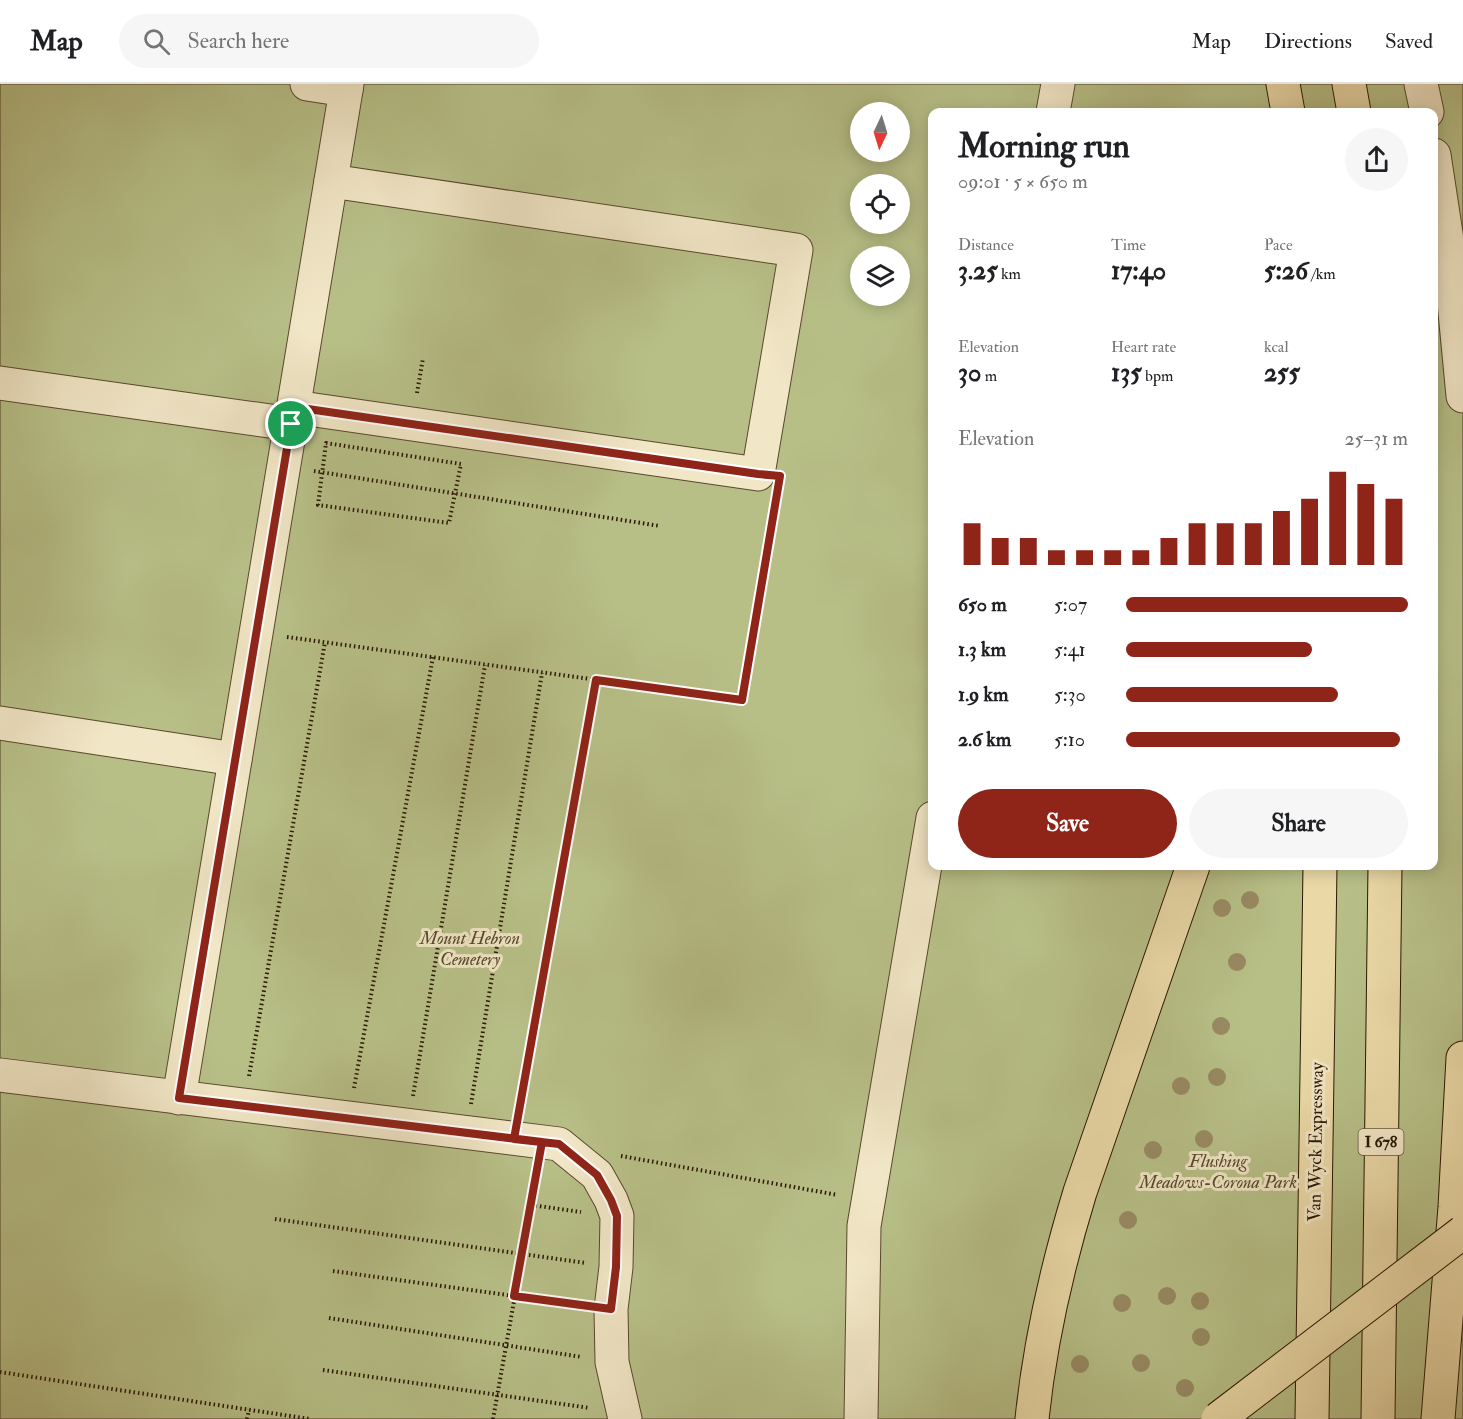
<!DOCTYPE html>
<html lang="en">
<head>
<meta charset="utf-8">
<style>
  body { margin:0; font-family:"IM FELL Double Pica",serif; background:#f6f6f6; color:#202124; height:100vh; display:flex; flex-direction:column; font-size:22px; white-space:nowrap }
  * { box-sizing:border-box; margin:0 }
  p { font-size:20px; color:#757577 }
  .icon { flex:none; width:33px; height:33px; fill:none; stroke:currentColor; stroke-width:2; stroke-linecap:round; stroke-linejoin:round }
  .map { position:relative; flex:1; overflow:hidden }
  .panel { position:absolute; left:928px; top:24px; width:510px; height:762px; display:flex; flex-direction:column; background:#fff; border-radius:12px; box-shadow:0 3px 15px #0003 }
  .panel>* { flex:none }
  .needle { width:39px; rotate:184deg }
  .fabs { position:absolute; left:850px; top:18px; display:grid; gap:12px }
  .fabs a { display:grid; place-items:center; width:60px; height:60px; border-radius:50%; background:#fff; box-shadow:0 3px 15px #0003; font-size:30px }
  .pin { position:absolute; display:grid; place-items:center; width:51px; height:51px; color:#fff; margin:-26px; border:3px solid #fff; border-radius:50%; box-shadow:0 2px 6px #0007 }
  .round { display:grid; place-items:center; flex:none; width:63px; height:63px; border-radius:32px; background:#f6f6f6 }
  .overview { display:flex; align-items:center; justify-content:space-between; height:102px; padding:0 30px }
  h1 { font-size:33px; font-weight:700; line-height:45px }
  .figures { display:grid; grid-template-columns:repeat(3,1fr); gap:9px; height:102px; padding:6px 30px }
  .figures div { display:grid; align-content:center }
  .figures b { font-size:26px; font-weight:700 }
  .figures small { font-size:16px; font-weight:400 }
  .figures p { font-size:16px }
  .chart { height:168px; padding:12px 30px }
  .chart p { display:flex; justify-content:space-between }
  .chart svg { width:100%; height:108px; margin-top:6px; stroke:#8f2418; stroke-width:6 }
  .primary-button { display:flex; gap:12px; margin-top:auto; padding:12px 30px }
  .primary-button a { flex:1; height:69px; border-radius:36px; background:#8f2418; color:#fff; font-size:24px; font-weight:700; line-height:69px; text-align:center }
  .primary-button a+a { background:#f6f6f6; color:#202124 }
  ul { padding:0 30px; list-style:none; font-size:20px }
  li { display:grid; grid-template-columns:96px 72px 1fr; align-items:center; height:45px }
  li i { height:15px; border-radius:8px; background:#8f2418 }
  header { display:flex; align-items:center; gap:36px; box-sizing:border-box; height:84px; padding:0 30px; background:#fff; border-bottom:2px solid #e0e0e0 }
  header strong { font-size:28px }
  nav { display:flex; gap:33px; margin-inline-start:auto; font-size:21px }
  .search { width:420px; height:54px; background:#f6f6f6; display:flex; align-items:center; gap:15px; box-sizing:border-box; padding:0 21px; border-radius:33px; color:#757577; font-size:22px }
  .map>svg:first-child { display:block }
  .green { fill:#b7bf87; stroke:#706b45; stroke-width:1.5; fill-rule:evenodd }
  .lines { fill:none; stroke-linecap:round; stroke-linejoin:round }
  .minor-casing { stroke:#5a482c; stroke-width:35 }
  .highway-casing { stroke:#2a1703; stroke-width:35 }
  .path { stroke:#2a1703; stroke-width:4; stroke-dasharray:1.5 3; stroke-linecap:butt }
  .minor { stroke:#f1e6c6; stroke-width:33 }
  .highway { stroke:#ead9a7; stroke-width:33 }
  .highway-bridge-casing { stroke:#2a1703; stroke-width:35; stroke-linecap:butt }
  .highway-bridge { stroke:#ead9a7; stroke-width:33 }
  .tree { fill:#988a63 }
  .route-casing { stroke:#fff; stroke-width:12 }
  .route { stroke:#8f2418; stroke-width:8 }
  .labels { text-anchor:middle; dominant-baseline:central; stroke-width:6; stroke-linejoin:round; paint-order:stroke }
  .shield { fill:#f1e6c6; stroke:#66553e; stroke-width:1.5 }
  .shield-label { font-size:16px; font-weight:bold; fill:#2a1703 }
  .park-label { font-size:18px; font-style:italic; fill:#54492b; stroke:#f1e6c6 }
  .street-label { font-size:18px; fill:#2a1703; stroke:#f1e6c6 }
</style>
</head>
<body>
<header>
<strong>Map</strong>
<div class="search"><svg class="icon" aria-label="search" viewBox="0 0 24 24"><circle cx="10" cy="10" r="6"/><path d="M15 15l6 6"/></svg>Search here</div>
<nav><a>Map</a><a>Directions</a><a>Saved</a></nav>
</header>
<div class="map">
<svg width="1463" height="1335" viewBox="0 0 1463 1335">
  <rect width="100%" height="100%" fill="#ead9a7"/>
  <filter id="stains"><feTurbulence type="fractalNoise" baseFrequency=".00333" numOctaves="4"/><feColorMatrix values="0 0 0 0 .2 0 0 0 0 .09 0 0 0 0 .02 0 0 0 .5 -.17"/></filter>
  <radialGradient id="worn" r=".72"><stop offset=".6" stop-color="#630" stop-opacity="0"/><stop offset="1" stop-color="#630" stop-opacity=".3"/></radialGradient>
  <path class="green" d="M0,0h1463v1335h-1463zM861,28h39v40h-39zM933,28h501v754h-501zM861,100h39v40h-39zM861,172h39v40h-39z"/>
  <g class="lines">
    <g class="minor-casing">
      <g id="minor">
        <polyline points="307,0 346,6"/>
        <polyline points="1421,0 1427,28"/>
        <polyline points="1053,28 1058,0"/>
        <polyline points="1434,71 1450,176 1463,312"/>
        <polyline points="0,299 291,340"/>
        <polyline points="294,323 758,390 796,166 331,97"/>
        <polyline points="0,639 235,675"/>
        <polyline points="0,991 559,1060 597,1091 611,1116 617,1132 616,1183 611,1225 612,1278 625,1335"/>
        <polyline points="179,1014 347,0"/>
        <polyline points="861,1335 864,1142 933,734"/>
      </g>
    </g>
    <g class="highway-casing">
      <g id="highway">
        <polyline points="1283,0 1288,28"/>
        <polyline points="1349,0 1354,28"/>
        <path d="M1032,1335c8,-78 25,-152 48,-227l113,-326"/>
        <polyline points="1312,1335 1320,782"/>
        <polyline points="1378,1335 1385,782"/>
        <polyline points="1438,1335 1455,1123 1463,974"/>
      </g>
    </g>
    <g class="path">
      <polyline points="417,309 423,274"/>
      <polygon points="326,359 461,380 449,439 318,421"/>
      <polyline points="314,387 660,442"/>
      <polyline points="287,553 742,616 776,414"/>
      <polyline points="249,992 325,558"/>
      <polyline points="354,1004 433,573"/>
      <polyline points="413,1012 485,581"/>
      <polyline points="471,1020 542,589"/>
      <polyline points="520,1023 596,596"/>
      <polyline points="621,1072 838,1111"/>
      <polyline points="531,1121 581,1128"/>
      <polyline points="275,1135 586,1179"/>
      <polyline points="333,1187 580,1221"/>
      <polyline points="329,1234 582,1273"/>
      <polyline points="323,1286 590,1324"/>
      <polyline points="0,1288 310,1335"/>
      <polyline points="247,1335 249,1326"/>
      <polyline points="493,1335 537,1088"/>
    </g>
    <use href="#minor" class="minor"/>
    <use href="#highway" class="highway"/>
    <g class="highway-bridge-casing">
      <polyline id="highway-bridge" points="1218,1335 1463,1148"/>
    </g>
    <use href="#highway-bridge" class="highway-bridge"/>
  </g>
  <g class="tree">
    <circle cx="1250" cy="816" r="9"/>
    <circle cx="1222" cy="824" r="9"/>
    <circle cx="1237" cy="878" r="9"/>
    <circle cx="1221" cy="942" r="9"/>
    <circle cx="1217" cy="993" r="9"/>
    <circle cx="1181" cy="1002" r="9"/>
    <circle cx="1204" cy="1055" r="9"/>
    <circle cx="1153" cy="1066" r="9"/>
    <circle cx="1128" cy="1136" r="9"/>
    <circle cx="1167" cy="1212" r="9"/>
    <circle cx="1200" cy="1217" r="9"/>
    <circle cx="1122" cy="1219" r="9"/>
    <circle cx="1201" cy="1253" r="9"/>
    <circle cx="1141" cy="1279" r="9"/>
    <circle cx="1080" cy="1280" r="9"/>
    <circle cx="1185" cy="1304" r="9"/>
  </g>
  <g class="lines">
    <g class="route-casing">
      <polyline id="route" points="291,340 179,1014 542,1058 514,1212 611,1225 616,1183 617,1132 611,1116 597,1091 559,1060 514,1055 596,596 742,616 780,392 758,390 294,323 291,340"/>
    </g>
    <use href="#route" class="route"/>
  </g>
  <g class="labels">
    <rect class="shield" x="1358.5" y="1045" width="45" height="26" rx="4.5"/>
    <g class="shield-label">
      <text x="1381" y="1058">I 678</text>
    </g>
    <g class="park-label">
      <text x="470" y="854">Mount Hebron<tspan x="470" dy="21">Cemetery</tspan></text>
      <text x="1218" y="1077">Flushing<tspan x="1218" dy="21">Meadows-Corona Park</tspan></text>
    </g>
    <g class="street-label">
      <text transform="translate(1316 1058) rotate(-89)">Van Wyck Expressway</text>
    </g>
  </g>
  <rect width="100%" height="100%" filter="url(#stains)"/>
  <rect width="100%" height="100%" fill="url(#worn)"/>
</svg>
<div class="fabs">
<a><svg class="needle" viewBox="-14 -14 28 28"><path d="M0-13l5 13h-10z" fill="#e53935"/><path d="M0 13l5-13h-10z" fill="#757577"/></svg></a>
<a><svg class="icon" aria-label="locate" viewBox="0 0 24 24"><circle cx="12" cy="12" r="6"/><path d="M12 2v4M12 18v4M2 12h4M18 12h4"/></svg></a>
<a><svg class="icon" aria-label="layers" viewBox="0 0 24 24"><path d="M12 4l9 5-9 5-9-5zM3 14l9 5 9-5"/></svg></a>
</div>
<div class="pin" style="left:291px;top:340px;background:#1e9e55"><svg class="icon" aria-label="arrive" viewBox="0 0 24 24"><path d="M6 21V4h12l-3 4 3 4H6"/></svg></div>
<section class="panel">
<div class="overview"><div><h1>Morning run</h1><p>09:01 · 5 × 650 m</p></div><a class="round"><svg class="icon" aria-label="share" viewBox="0 0 24 24"><path d="M12 15V3M7 8l5-5 5 5M5 13v7h14v-7"/></svg></a></div>
<div class="figures">
<div><p>Distance</p><b>3.25<small> km</small></b></div>
<div><p>Time</p><b>17:40</b></div>
<div><p>Pace</p><b>5:26<small> /km</small></b></div>
</div>
<div class="figures">
<div><p>Elevation</p><b>30<small> m</small></b></div>
<div><p>Heart rate</p><b>135<small> bpm</small></b></div>
<div><p>kcal</p><b>255</b></div>
</div>
<div class="chart"><p><span>Elevation</span>25–31 m</p>
<svg viewBox="0 0 160 44" preserveAspectRatio="none"><path d="M5 44V27M15 44V33M25 44V33M35 44V38M45 44V38M55 44V38M65 44V38M75 44V33M85 44V27M95 44V27M105 44V27M115 44V22M125 44V17M135 44V6M145 44V11M155 44V17"/></svg>
</div>
<ul>
<li><b>650 m</b>5:07<i style="width:100%"></i></li>
<li><b>1.3 km</b>5:41<i style="width:66%"></i></li>
<li><b>1.9 km</b>5:30<i style="width:75%"></i></li>
<li><b>2.6 km</b>5:10<i style="width:97%"></i></li>
</ul>
<div class="primary-button"><a>Save</a><a>Share</a></div>
</section>
</div>
</body>
</html>
